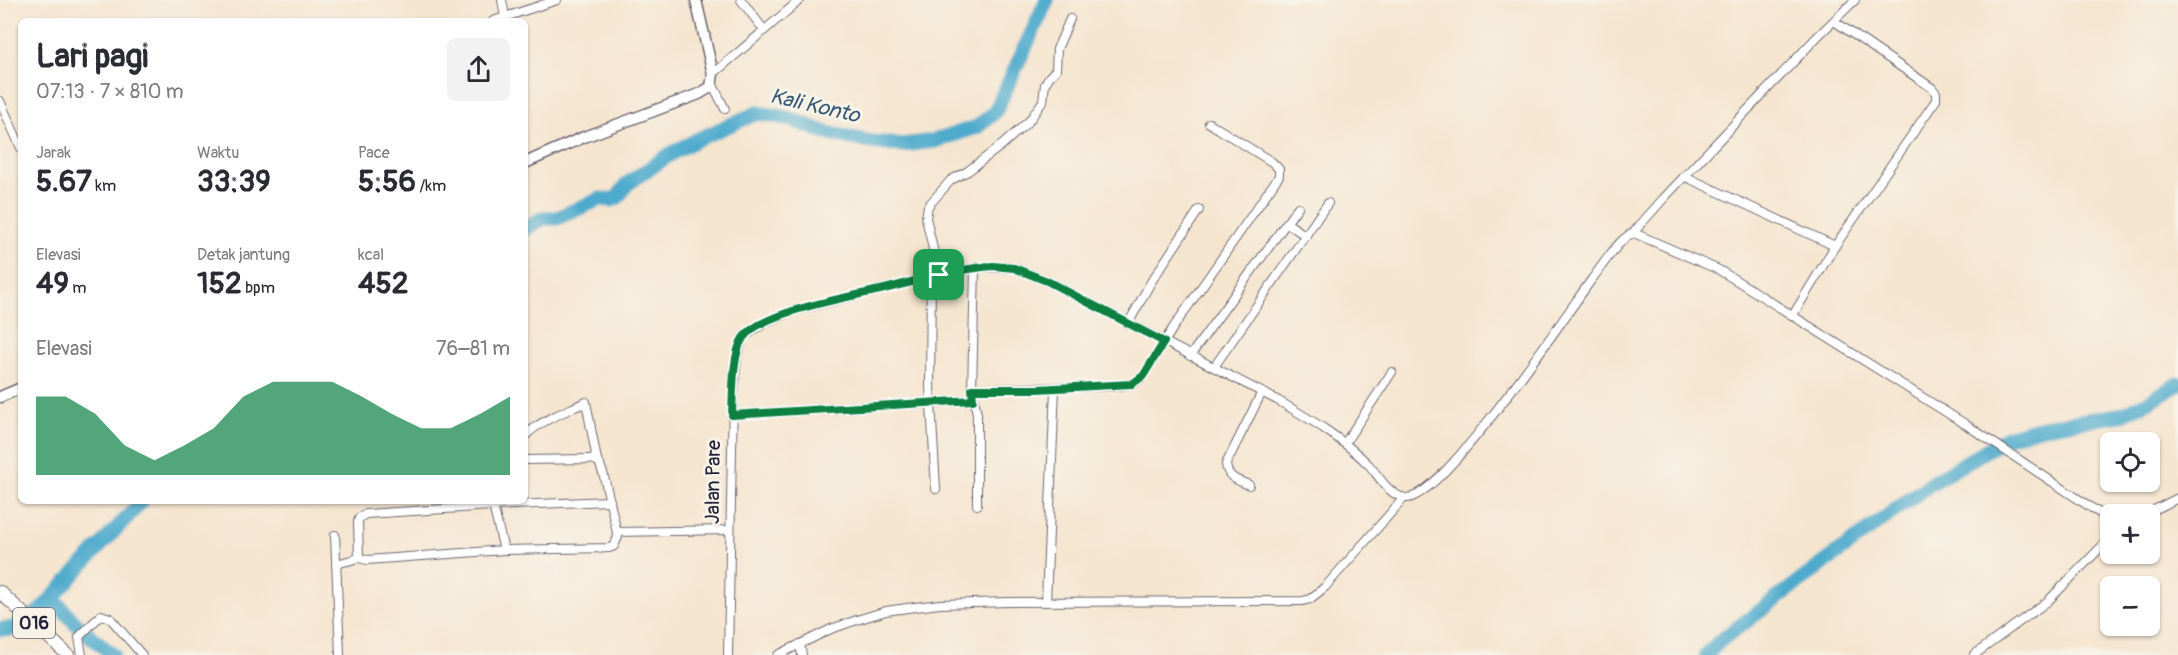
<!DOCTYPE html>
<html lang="id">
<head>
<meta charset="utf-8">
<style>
  body { margin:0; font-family:Pangolin,sans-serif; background:#f2f2f3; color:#2b2b33; height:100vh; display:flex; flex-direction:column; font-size:22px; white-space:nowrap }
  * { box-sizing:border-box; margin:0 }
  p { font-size:20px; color:#7c7c81 }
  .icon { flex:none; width:33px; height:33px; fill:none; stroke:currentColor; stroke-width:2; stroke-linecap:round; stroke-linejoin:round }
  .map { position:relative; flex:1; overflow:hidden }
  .drawer { position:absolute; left:18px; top:18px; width:510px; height:486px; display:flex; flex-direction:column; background:#fff; border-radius:9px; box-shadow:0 2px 4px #0004 }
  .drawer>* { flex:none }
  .buttons { position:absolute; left:2100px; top:432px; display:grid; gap:12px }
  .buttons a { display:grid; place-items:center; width:60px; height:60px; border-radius:9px; background:#fff; box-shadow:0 2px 4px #0004; font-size:30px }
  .pin { position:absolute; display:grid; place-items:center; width:51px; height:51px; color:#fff; margin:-26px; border-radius:12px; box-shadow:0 3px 9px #0006 }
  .round { display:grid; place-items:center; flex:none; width:63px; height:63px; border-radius:9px; background:#f2f2f3 }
  .headline { display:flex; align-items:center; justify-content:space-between; height:102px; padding:0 18px }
  h1 { font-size:33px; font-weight:800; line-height:45px }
  .figures { display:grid; grid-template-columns:repeat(3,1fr); gap:9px; height:102px; padding:6px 18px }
  .figures div { display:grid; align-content:center }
  .figures b { font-size:30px; font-weight:800 }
  .figures small { font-size:16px; font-weight:400 }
  .figures p { font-size:16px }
  .chart { height:168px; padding:12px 18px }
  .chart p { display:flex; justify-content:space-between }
  .chart svg { width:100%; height:108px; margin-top:6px; fill:#0b8043; opacity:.7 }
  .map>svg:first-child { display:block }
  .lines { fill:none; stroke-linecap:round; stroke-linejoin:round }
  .river { stroke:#4eaacc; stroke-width:15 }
  .street-casing { stroke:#6c666f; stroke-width:10 }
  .secondary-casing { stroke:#6c666f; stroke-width:13 }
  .primary-casing { stroke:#6c666f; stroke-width:14 }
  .street { stroke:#fff; stroke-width:8 }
  .secondary { stroke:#fff; stroke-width:10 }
  .primary { stroke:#fff; stroke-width:12 }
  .route-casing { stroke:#fff; stroke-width:12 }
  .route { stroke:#0b8043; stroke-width:8 }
  .labels { text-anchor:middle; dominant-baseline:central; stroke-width:6; stroke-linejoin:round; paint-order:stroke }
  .shield { fill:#f7f3e8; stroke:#62616f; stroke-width:1.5 }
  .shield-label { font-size:18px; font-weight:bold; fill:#22223b }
  .street-label { font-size:20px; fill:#22223b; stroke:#f7f3e8 }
  .water-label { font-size:21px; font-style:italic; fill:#345875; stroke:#f7f3e8 }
</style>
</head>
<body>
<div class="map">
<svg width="2178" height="655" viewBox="0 0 2178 655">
  <rect width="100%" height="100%" fill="#f7f3e8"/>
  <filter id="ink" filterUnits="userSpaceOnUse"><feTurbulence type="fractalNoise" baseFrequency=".0167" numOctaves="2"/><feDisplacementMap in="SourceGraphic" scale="12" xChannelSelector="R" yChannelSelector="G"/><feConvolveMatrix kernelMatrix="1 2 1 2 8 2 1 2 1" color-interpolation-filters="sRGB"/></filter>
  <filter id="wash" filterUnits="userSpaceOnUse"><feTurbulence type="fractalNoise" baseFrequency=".008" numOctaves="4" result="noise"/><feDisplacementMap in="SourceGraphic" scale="24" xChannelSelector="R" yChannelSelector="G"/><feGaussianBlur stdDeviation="1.35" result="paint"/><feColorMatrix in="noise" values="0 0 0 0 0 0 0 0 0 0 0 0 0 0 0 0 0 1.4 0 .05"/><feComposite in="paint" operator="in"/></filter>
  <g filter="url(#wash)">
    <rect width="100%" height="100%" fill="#f5e5cf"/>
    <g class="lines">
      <g class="river">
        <polyline points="525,229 543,218 557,218 600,199 611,200 618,197 627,184 672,153 698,139 757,113 787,118 827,133 871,142 903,145 934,141 977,127 995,112 1047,0"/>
        <polyline points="53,598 74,622 113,655"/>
        <polyline points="0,629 11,629 39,612 142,501"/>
        <polyline points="1706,655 1721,640 1933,482 2010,436 2043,427 2120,415 2148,402 2178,384"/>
      </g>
    </g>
  </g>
  <g filter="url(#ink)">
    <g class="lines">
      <g class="street-casing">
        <g id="street">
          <polyline points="502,0 505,17"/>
          <polyline points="741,0 764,30"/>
          <polyline points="493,21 557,0"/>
          <polyline points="713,74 800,0"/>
          <polyline points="712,83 725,109"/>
          <polyline points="0,101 21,148"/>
          <polyline points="1684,176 1835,246"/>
          <polyline points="1287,223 1306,236"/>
          <polyline points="1633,233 1663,199 1817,37 1855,0"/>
          <polyline points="975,268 972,389 977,414 977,505"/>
          <polyline points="939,275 926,218 928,206 951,180 968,171 1002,145 1029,121 1043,101 1045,84 1049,77 1056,70 1057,49 1070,19"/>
          <polyline points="931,277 930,387 936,489"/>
          <polyline points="1793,315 1835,246 1936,100 1936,93 1932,88 1834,21"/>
          <polyline points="1128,324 1151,282 1199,210"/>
          <polyline points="1190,356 1298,207"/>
          <polyline points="1214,367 1328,203"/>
          <polyline points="972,389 1120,386 1135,383 1143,376 1173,328 1279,176 1279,169 1272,162 1209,123"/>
          <polyline points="732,415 973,400"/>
          <path d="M525,436c17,-17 40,-24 61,-34l11,58"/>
          <polyline points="1345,443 1392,372"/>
          <path d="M1249,485c-12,-5 -22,-7 -23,-21l36,-72"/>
          <polyline points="492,502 504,550"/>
          <polyline points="2146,514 2178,498"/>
          <polyline points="617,532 730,530"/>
          <polyline points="335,535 340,655"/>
          <polyline points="359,558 358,522 359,518 366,514 492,506 610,501"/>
          <polyline points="336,564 359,558 367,560 504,550 609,548 614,546 618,537 604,476 599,462 592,459 525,460"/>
          <polyline points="1046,602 1055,388"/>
          <polyline points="800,644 802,655"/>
          <polyline points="82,655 79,637 101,615 110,618 142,655"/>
          <path d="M728,655l5,-257 4,-42 6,-19 22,-14 28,-12 146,-36 44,-8 32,1 32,13 230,119c33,19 65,38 92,65 10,11 20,31 37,33 34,4 161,-185 186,-219 9,-11 29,-44 42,-46l85,37 20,12 226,142 145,96"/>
          <polyline points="778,655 831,629 857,620 886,611 907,608 940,604 1008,602 1303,601 1310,599 1325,587 1404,498"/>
          <polyline points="1974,655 2048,601 2110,538"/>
        </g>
      </g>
      <g class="secondary-casing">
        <g id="secondary">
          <polyline points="525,163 584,137 699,94 711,87 713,74 696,0"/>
          <polyline points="0,397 21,388"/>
        </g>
      </g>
      <g class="primary-casing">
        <polyline id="primary" points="0,592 68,655"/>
      </g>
      <use href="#street" class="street"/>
      <use href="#secondary" class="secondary"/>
      <use href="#primary" class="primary"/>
    </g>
  </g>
  <g class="lines" filter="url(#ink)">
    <g class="route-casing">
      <path id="route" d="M993,266l21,2 33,13 117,61 -21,34 -11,8 -95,5h-65l1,11 -241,15c1,-19 0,-61 11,-77 18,-26 105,-41 137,-48 37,-9 75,-21 113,-24z"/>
    </g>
    <use href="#route" class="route"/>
  </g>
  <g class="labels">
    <rect class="shield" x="13" y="608" width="42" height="30" rx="4.5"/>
    <g class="shield-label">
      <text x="34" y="623">016</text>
    </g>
    <g class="street-label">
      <text transform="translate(713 482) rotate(-89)">Jalan Pare</text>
    </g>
    <g class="water-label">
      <text transform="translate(815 106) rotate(13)">Kali Konto</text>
    </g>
  </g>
</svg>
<div class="buttons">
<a><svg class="icon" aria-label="locate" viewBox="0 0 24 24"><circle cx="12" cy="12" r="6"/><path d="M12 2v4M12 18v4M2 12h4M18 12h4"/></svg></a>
<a>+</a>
<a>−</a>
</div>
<div class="pin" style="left:939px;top:275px;background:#1e9e55"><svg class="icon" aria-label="arrive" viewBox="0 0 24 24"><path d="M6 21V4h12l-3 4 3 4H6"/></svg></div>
<section class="drawer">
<div class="headline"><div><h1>Lari pagi</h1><p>07:13 · 7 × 810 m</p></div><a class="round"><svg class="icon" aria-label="share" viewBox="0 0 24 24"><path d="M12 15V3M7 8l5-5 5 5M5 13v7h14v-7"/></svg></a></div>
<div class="figures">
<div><p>Jarak</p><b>5.67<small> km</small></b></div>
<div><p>Waktu</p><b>33:39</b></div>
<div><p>Pace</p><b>5:56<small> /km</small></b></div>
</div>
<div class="figures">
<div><p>Elevasi</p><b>49<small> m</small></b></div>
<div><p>Detak jantung</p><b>152<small> bpm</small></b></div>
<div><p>kcal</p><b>452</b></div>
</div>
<div class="chart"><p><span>Elevasi</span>76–81 m</p>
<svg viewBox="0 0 160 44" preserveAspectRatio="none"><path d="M0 44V12L10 12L20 19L30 32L40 38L50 32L60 25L70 12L80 6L90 6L100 6L110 12L120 19L130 25L140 25L150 19L160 12V44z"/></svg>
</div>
</section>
</div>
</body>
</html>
